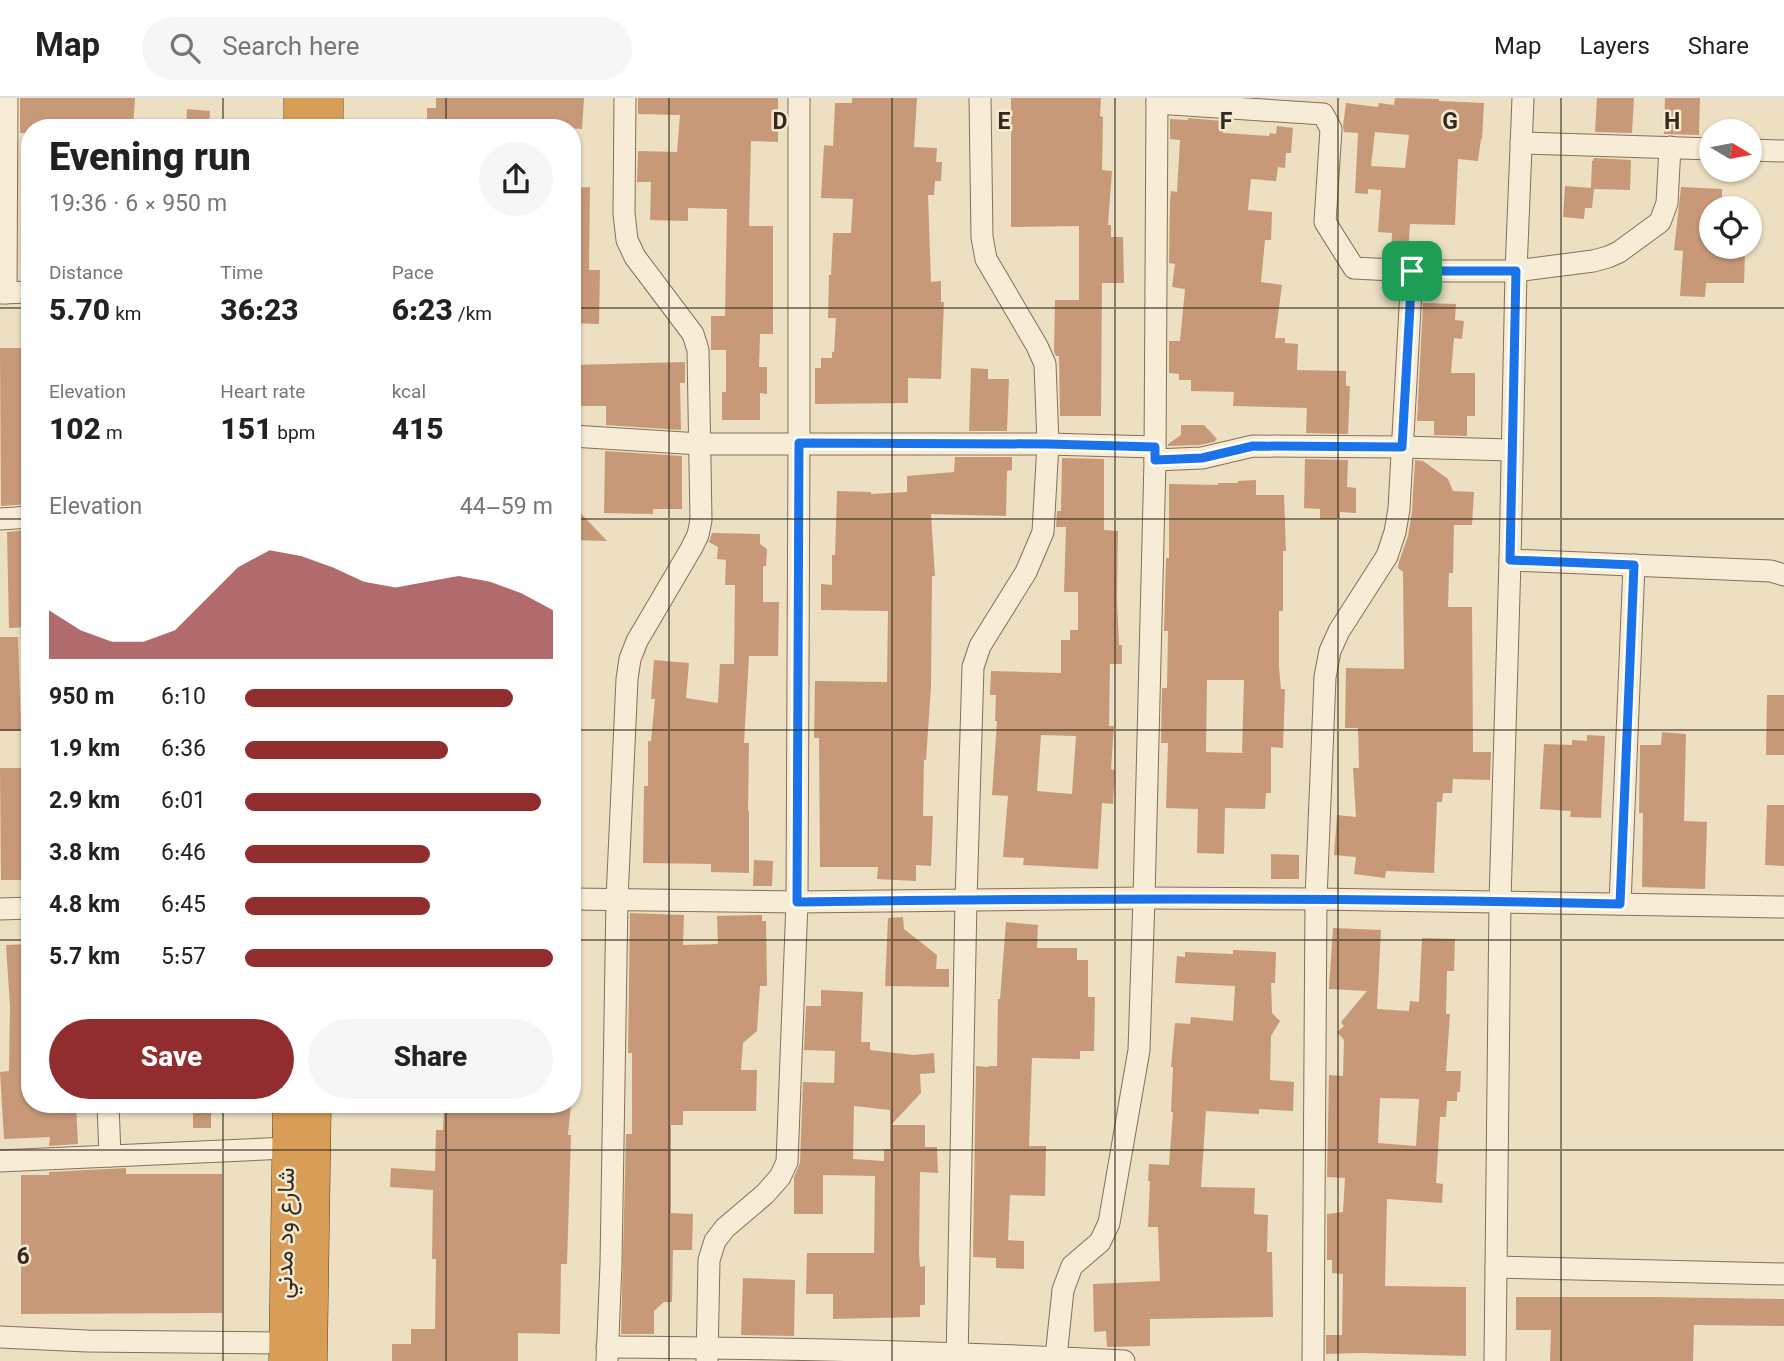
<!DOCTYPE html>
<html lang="en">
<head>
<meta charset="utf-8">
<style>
  body { margin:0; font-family:Georgia,Vazirmatn,serif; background:#f6f6f6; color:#222; height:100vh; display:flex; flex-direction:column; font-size:26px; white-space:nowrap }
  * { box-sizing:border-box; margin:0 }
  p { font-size:23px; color:#767676 }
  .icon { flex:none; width:38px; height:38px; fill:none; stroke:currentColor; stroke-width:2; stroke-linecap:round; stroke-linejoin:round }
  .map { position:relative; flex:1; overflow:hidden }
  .side { position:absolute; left:21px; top:21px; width:560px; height:994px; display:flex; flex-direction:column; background:#fff; border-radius:28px; box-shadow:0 2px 5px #0004 }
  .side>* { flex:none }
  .needle { width:46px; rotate:100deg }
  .buttons { position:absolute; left:1699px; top:21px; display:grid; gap:14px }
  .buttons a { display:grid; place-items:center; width:63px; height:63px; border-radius:50%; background:#fff; box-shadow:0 2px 5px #0004; font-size:35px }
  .pin { position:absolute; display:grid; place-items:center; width:60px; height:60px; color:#fff; margin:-30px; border-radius:14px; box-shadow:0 4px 10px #0006 }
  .round { display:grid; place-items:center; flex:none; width:74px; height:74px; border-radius:37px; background:#f6f6f6 }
  .overview { display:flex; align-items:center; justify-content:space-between; height:119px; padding:0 28px }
  h1 { font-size:38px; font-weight:800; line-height:52px }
  .metrics { display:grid; grid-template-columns:repeat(3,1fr); gap:10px; height:119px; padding:7px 28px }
  .metrics div { display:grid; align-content:center }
  .metrics b { font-size:30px; font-weight:800 }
  .metrics small { font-size:19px; font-weight:400 }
  .metrics p { font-size:19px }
  .chart { height:196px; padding:14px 28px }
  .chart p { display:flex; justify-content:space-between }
  .chart svg { width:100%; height:126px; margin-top:7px; fill:#912d2f; opacity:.7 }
  .action { display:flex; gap:14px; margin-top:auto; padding:14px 28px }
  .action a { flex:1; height:80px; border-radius:42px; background:#912d2f; color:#fff; font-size:28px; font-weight:800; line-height:80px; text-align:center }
  .action a+a { background:#f6f6f6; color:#222 }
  ul { padding:0 28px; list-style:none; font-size:23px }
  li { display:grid; grid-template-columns:112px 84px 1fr; align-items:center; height:52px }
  li i { height:18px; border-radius:9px; background:#912d2f }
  header { display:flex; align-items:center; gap:42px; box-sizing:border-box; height:98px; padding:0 35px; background:#fff; border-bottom:2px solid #e0e0e0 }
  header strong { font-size:33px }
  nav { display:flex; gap:38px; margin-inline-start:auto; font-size:24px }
  .search { width:490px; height:63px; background:#f6f6f6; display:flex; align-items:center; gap:18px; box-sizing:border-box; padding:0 24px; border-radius:38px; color:#767676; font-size:26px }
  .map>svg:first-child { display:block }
  .building { fill:#c89979; fill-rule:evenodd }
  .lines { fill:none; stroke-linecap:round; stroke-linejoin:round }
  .minor-casing { stroke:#85705a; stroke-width:23 }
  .highway-casing { stroke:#533f2e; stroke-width:33 }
  .minor { stroke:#f7ecd5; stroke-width:21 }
  .highway { stroke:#d89d56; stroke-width:32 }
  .route-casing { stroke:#fff; stroke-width:14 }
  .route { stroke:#1a73e8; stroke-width:9 }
  .grid { fill:none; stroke:#35291e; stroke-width:2; stroke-opacity:0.55 }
  .labels { text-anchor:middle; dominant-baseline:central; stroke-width:5; stroke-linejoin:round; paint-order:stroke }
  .street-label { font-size:24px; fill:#35291e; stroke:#f4e9d1 }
  .grid-label { font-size:23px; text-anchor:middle; font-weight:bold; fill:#35291e; stroke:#f4e9d1; stroke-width:5; stroke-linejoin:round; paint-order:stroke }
</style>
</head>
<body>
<header>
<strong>Map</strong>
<div class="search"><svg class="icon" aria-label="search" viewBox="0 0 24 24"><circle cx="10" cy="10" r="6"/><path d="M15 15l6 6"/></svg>Search here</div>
<nav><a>Map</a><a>Layers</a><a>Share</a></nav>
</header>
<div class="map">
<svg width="1784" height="1263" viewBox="0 0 1784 1263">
  <rect width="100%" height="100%" fill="#ecdfc2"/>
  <g class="building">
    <polygon points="20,0 135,0 133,30 30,30 30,35 20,35"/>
    <polygon points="436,0 584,0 582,31 538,28 538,30 427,30 427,10 436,10"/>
    <polygon points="638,0 778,0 778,44 751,43 749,128 773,128 773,236 760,236 759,269 767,269 767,296 760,295 760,322 722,322 722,294 726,294 726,252 711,252 711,218 725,218 727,111 688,110 688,123 650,122 651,84 637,84 638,53 677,54 680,17 638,16"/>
    <polygon points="852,0 917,0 914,49 937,50 936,64 942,64 941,83 935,83 934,97 928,97 931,184 941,183 941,204 944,204 941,281 908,280 908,305 815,306 815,270 821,270 821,260 832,260 832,254 834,254 836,220 828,220 829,177 831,177 833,135 851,135 853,101 821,100 824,47 833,48 835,5 852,5"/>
    <polygon points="1011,0 1101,0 1100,18 1103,19 1102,72 1112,73 1108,127 1111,127 1111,139 1123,139 1124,185 1102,185 1101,318 1060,318 1059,258 1056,258 1054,254 1055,202 1079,202 1079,128 1011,129"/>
    <path d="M1395,0l44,1v2l45,2 -2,36h-1l-3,22 -20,-2 -3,66 -45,-1 -2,31 -17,-1 1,-21 -14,-1 3,-42 -13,-1v5l-13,-1 3,-60 -14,-1 -1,-6 3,-23 32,4 1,-4 15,2zM1375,34l34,3 -4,33 -34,-2z"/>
    <polygon points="1597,0 1634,0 1632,35 1595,34"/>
    <polygon points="1665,0 1700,0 1699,37 1664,36"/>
    <polygon points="187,11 210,13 209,30 186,30"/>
    <polygon points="1188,20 1223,23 1223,35 1269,38 1270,35 1276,36 1277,28 1293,30 1291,55 1286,55 1285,70 1278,69 1276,83 1251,81 1248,112 1272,114 1271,142 1265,142 1261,184 1282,187 1275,240 1285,240 1285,245 1298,246 1297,272 1346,273 1346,288 1350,288 1348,336 1306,335 1307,310 1233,308 1234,294 1191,293 1191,282 1179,282 1179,276 1169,275 1169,243 1180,243 1185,191 1172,189 1175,166 1169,165 1170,102 1171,93 1177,94 1180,42 1170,41 1170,21 1188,22"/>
    <polygon points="1594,60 1631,62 1630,92 1594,91 1592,110 1585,110 1584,121 1563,119 1565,88 1591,90 1592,63 1593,63"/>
    <polygon points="590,89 589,172 600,172 599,226 572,225 572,90"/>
    <polygon points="1681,89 1722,91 1722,110 1710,111 1707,151 1745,153 1744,185 1706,185 1705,199 1680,198 1683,153 1674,152"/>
    <polygon points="1423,205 1456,206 1455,222 1464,223 1462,241 1454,240 1451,275 1475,275 1475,318 1467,318 1467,338 1434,337 1434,323 1417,323"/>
    <polygon points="0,250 30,250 30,406 1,408"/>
    <polygon points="685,264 685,285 680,285 681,332 606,327 606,308 572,308 572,267"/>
    <polygon points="971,270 988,271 988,281 1009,281 1007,333 969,333"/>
    <polygon points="1181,327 1204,327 1217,341 1214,344 1200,347 1168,348 1168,346 1181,337"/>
    <polygon points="605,353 682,358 682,411 653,411 653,416 604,415"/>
    <polygon points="955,359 1012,359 1012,372 1007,373 1006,418 931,416 935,478 932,478 931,589 926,662 924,662 923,718 933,718 931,768 916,767 916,783 877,781 878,769 820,769 819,640 814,640 815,583 887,584 888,513 821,512 821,486 832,487 832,457 835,457 837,393 871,394 871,396 907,394 907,378 954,374"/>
    <path d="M1062,360l42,1v71l14,1 -1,68 2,46h3v19h-12l-1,62h5l-3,43 4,1 -2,34 -11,-1 -4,66 -75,-4 1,-7 -21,-1 5,-61 -16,-1 5,-74h-2l1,-26h-6l1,-24 70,2v-33h9v-10h8v-38h-14l2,-65h-10l1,-16h4zM1041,637l35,1 -4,58 -35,-3z"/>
    <polygon points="1305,361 1348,362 1347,389 1356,390 1356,415 1340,414 1340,421 1320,421 1320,411 1304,410"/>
    <polygon points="1415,362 1423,363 1448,381 1453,393 1474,394 1472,427 1454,427 1453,475 1449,475 1448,509 1472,509 1473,654 1491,654 1490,682 1453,681 1452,695 1443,695 1442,704 1437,704 1434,775 1386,773 1385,780 1354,776 1356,759 1334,757 1337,717 1356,719 1353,670 1359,670 1358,630 1345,630 1346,570 1404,571 1403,474 1398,470 1399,464 1408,438 1412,413"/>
    <path d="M1256,382v15h28l2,56h-3v60h-4v56l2,22h4l-2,59 -12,-1v46h-5l-1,16 -40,-1 -1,46 -27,-1 1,-44 -32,-1 2,-65h-7l1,-55h5l1,-57h-4l2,-73h3v-74l50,1 -2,-2h21v-2zM1207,582h37l-2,73 -36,-1z"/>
    <polygon points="572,406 607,443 572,442"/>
    <polygon points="28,432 30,529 9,530 7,434"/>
    <polygon points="712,435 760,436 760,446 767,451 766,468 763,468 763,504 779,504 778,558 749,558 744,645 749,645 748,713 749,713 749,775 711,774 711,766 643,765 644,688 648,688 648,643 651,643 655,601 651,601 654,562 689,565 686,600 718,605 720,566 734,566 735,487 725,487 726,462 717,461 718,449 709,444"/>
    <polygon points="0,539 18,539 21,633 0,633"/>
    <polygon points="1767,597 1784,597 1784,657 1766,657"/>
    <polygon points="1662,634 1686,636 1684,723 1707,724 1705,791 1642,789 1643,715 1639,715 1640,647 1661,647"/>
    <polygon points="1587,637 1605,638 1601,720 1570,719 1571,713 1540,711 1544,646 1572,647 1572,642 1587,643"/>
    <polygon points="0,670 21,670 21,752 30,751 30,782 1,782"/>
    <polygon points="1767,707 1784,707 1784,768 1765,767"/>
    <polygon points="1271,756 1299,757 1299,781 1271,781"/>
    <polygon points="754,762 773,763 772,788 753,788"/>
    <polygon points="630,815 684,817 683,847 718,846 717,818 762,817 762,823 766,823 767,888 760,888 757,933 743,945 741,972 757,972 756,1013 683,1013 683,1027 671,1027 671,1115 693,1116 692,1152 673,1152 672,1204 664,1204 654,1213 654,1236 621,1236 626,1036 632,1036 632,955 628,955"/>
    <polygon points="903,819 904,831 937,857 936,871 949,871 949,889 885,888 888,820"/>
    <polygon points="1006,824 1038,827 1037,850 1077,850 1077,862 1088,862 1088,899 1095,899 1094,953 1080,953 1080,961 1032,960 1029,1048 1046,1048 1045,1098 1010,1097 1008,1142 1024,1143 1024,1171 996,1170 996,1160 973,1159 976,968 988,969 989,968 997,968 998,901 1000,901"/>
    <path d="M1333,830l48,2 -4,79 32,2 1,-10 9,1 3,-64 33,1 -1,32h-7l-1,43h4l-4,57h15l-1,21h-3v9h-10l-1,16h-6l-4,66 7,1 -1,19 -55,-4 -2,87 81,1v69l-105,-3 -35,1v-19h16l1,-61 -11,-1v-13h-5v-46l16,-2 2,-34 -18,-1 2,-102 14,1 1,-36 -7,-8 7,-6 -3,-4 26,-31 -38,-2zM1380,1000l39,1 -3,47 -38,-3z"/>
    <polygon points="30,846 30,1006 76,1006 78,1046 49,1048 50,1039 4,1041 0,974 9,973 10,909 6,847"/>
    <polygon points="1233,852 1276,854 1275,885 1271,885 1272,915 1280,923 1271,938 1270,982 1294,984 1293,1013 1259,1011 1259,1016 1206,1013 1201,1089 1255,1090 1254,1116 1268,1117 1267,1154 1272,1154 1273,1219 1150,1221 1150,1248 1107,1249 1106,1233 1094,1234 1093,1186 1160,1183 1158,1129 1148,1129 1150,1083 1148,1083 1149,1066 1169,1067 1173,1014 1171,1014 1173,969 1171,969 1175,925 1190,926 1191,919 1233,923 1235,888 1175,885 1177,858 1185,859 1185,854 1233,856"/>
    <path d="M821,892l42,2 -2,50h9v8l43,5 21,-2 1,20 -15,1 1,19 -30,32h34v22h12l1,26 -18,-1 -1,82 1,13 5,-1v39h-5v12l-87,2v-25h-27l1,-41h67l1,-77 -52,-1v39h-29v-37l6,-14 3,-81 31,1 1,-32 -31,-1 2,-44h15zM854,1008l36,4v39h-6v12l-31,-2z"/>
    <rect x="193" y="1006" width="18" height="24"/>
    <polygon points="444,1006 571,1006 568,1037 571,1037 567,1166 561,1166 560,1236 518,1235 518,1263 392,1263 392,1246 411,1246 411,1231 435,1231 436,1161 432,1161 433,1092 390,1089 391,1070 435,1073 436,1032 443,1032"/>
    <polygon points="126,1070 126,1076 222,1076 222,1215 21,1216 21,1077 49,1077 49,1074"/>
    <polygon points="743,1180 795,1182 794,1238 741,1237"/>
    <polygon points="1516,1199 1655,1199 1784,1201 1784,1228 1694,1227 1693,1263 1550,1263 1551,1232 1516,1232"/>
  </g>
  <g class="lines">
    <g class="minor-casing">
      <g id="minor">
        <polyline points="1157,5 1323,16 1331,31 1325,124 1354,170 1412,173 1516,173 1593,163 1608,159 1619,154 1660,124 1667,105 1670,49"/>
        <polyline points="1521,45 1712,51"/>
        <polyline points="1750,52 1784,53"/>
        <polyline points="0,195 30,194"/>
        <polyline points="6,195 7,0"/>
        <polyline points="572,338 700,346 1048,346 1155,349"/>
        <polyline points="1155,362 1202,360 1253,348 1402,349 1511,352"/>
        <polyline points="0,421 30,419"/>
        <polyline points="1510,462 1771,473 1784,477"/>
        <polyline points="572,801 797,804 1144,800 1316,801 1784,809"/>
        <polyline points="1620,806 1634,467"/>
        <polyline points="0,811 30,810"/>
        <polyline points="108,1006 110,1058"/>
        <polyline points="0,1063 288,1050"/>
        <polyline points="1496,1169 1784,1176"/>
        <polyline points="0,1239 87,1243 285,1245"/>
        <path d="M607,1249c172,1 345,5 517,14"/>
        <polyline points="1056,1259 1063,1192 1072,1168 1100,1144 1109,1125 1139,952 1144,800 1155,362 1157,0"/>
        <polyline points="607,1263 611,1166 617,801 627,581 630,561 637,543 691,451 698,437 701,422 698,252 693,236 635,159 627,142 624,115 625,0"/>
        <polyline points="707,1263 709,1162 715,1143 725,1130 765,1096 780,1079 787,1064 797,804 799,345 799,0"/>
        <polyline points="957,1263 966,802 973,569 980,548 1026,474 1043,434 1048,346 1045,266 1037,248 986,161 982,139 980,0"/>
        <polyline points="1313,1263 1316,801 1325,579 1330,553 1339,533 1387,458 1395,434 1399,411 1412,173"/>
        <polyline points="1495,1263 1500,803 1510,462 1516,173 1523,0"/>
      </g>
    </g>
    <g class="highway-casing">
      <g id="highway">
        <polyline points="300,30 300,0"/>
        <polyline points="327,30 327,0"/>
        <polyline points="285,1263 289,1006"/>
        <polyline points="311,1263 315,1006"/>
      </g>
    </g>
    <use href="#minor" class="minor"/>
    <use href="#highway" class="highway"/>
  </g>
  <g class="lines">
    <g class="route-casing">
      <path id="route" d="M1412,173h104l-6,289 124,5 -14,339c-274,-7 -549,-6 -823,-2l2,-459 249,1 107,3v13l47,-2 51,-12 149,1z"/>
    </g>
    <use href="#route" class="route"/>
  </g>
  <path class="grid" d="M223,0v30M446,0v30M669,0v1263M892,0v1263M1115,0v1263M1338,0v1263M1561,0v1263M0,210h30M572,210h1212M0,421h30M572,421h1212M0,632h30M572,632h1212M0,842h30M572,842h1212M223,1006v257M446,1006v257M0,1052h1784"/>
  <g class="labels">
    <g class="street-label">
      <text transform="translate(287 1135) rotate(-89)">شارع ود مدني</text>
    </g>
  </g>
  <g class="grid-label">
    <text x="780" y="31">D</text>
    <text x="1004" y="31">E</text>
    <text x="1226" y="31">F</text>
    <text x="1450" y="31">G</text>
    <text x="1672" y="31">H</text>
    <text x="23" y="1166">6</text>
  </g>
</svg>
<div class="buttons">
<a><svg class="needle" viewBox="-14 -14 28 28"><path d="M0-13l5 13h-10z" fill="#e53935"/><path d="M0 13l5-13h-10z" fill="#767676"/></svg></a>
<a><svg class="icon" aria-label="locate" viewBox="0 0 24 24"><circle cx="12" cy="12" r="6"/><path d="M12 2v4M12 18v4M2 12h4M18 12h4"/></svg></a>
</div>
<div class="pin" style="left:1412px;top:173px;background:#1e9e55"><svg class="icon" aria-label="arrive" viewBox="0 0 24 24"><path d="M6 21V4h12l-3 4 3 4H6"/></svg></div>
<section class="side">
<div class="overview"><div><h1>Evening run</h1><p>19:36 · 6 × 950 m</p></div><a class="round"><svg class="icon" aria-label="share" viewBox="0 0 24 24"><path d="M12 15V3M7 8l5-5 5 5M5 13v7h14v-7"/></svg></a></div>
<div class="metrics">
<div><p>Distance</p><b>5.70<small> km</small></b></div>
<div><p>Time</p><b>36:23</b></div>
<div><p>Pace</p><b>6:23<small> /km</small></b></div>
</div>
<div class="metrics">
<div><p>Elevation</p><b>102<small> m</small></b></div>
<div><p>Heart rate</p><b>151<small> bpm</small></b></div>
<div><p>kcal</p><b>415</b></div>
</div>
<div class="chart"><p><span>Elevation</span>44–59 m</p>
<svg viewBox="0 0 160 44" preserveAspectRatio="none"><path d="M0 44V27L10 34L20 38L30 38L40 34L50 23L60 12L70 6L80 8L90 12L100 17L110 19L120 17L130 15L140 17L150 21L160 27V44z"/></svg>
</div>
<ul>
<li><b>950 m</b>6:10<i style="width:87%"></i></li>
<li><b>1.9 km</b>6:36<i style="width:66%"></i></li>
<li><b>2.9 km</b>6:01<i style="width:96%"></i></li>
<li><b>3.8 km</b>6:46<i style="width:60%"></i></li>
<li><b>4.8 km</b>6:45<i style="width:60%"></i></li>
<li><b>5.7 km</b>5:57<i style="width:100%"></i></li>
</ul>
<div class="action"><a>Save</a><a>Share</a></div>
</section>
</div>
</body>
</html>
